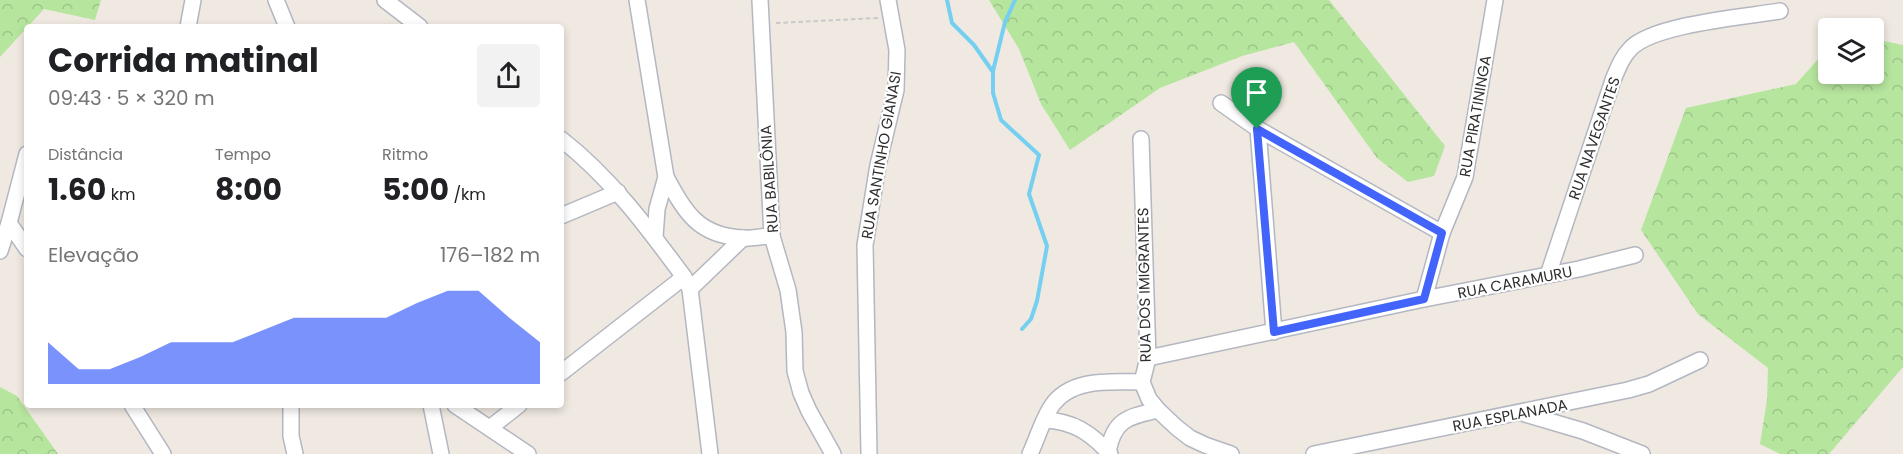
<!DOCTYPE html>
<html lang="pt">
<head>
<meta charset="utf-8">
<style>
  body { margin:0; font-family:Poppins,sans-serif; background:#f2f2f2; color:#202124; height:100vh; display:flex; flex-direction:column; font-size:22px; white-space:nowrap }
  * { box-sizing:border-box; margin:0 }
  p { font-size:20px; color:#757577 }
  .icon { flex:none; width:33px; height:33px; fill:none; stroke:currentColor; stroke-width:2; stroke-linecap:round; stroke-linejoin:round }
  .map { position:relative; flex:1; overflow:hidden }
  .sheet { position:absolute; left:24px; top:24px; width:540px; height:384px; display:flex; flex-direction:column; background:#fff; border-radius:6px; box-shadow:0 3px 9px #0003 }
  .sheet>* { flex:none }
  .tools { position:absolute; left:1818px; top:18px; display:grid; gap:12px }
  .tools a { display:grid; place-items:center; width:66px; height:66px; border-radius:6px; background:#fff; box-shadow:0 3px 9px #0003; font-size:30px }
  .pin { position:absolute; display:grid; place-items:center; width:51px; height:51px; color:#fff; margin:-62px -26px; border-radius:50% 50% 50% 0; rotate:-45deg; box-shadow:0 0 6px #0007 }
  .pin .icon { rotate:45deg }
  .round { display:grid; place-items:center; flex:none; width:63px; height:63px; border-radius:6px; background:#f2f2f2 }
  .head { display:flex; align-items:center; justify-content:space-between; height:102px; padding:0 24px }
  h1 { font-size:33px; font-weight:700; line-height:45px }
  .stats { display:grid; grid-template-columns:repeat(3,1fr); gap:9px; height:102px; padding:6px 24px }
  .stats div { display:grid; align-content:center }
  .stats b { font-size:30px; font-weight:700 }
  .stats small { font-size:16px; font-weight:400 }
  .stats p { font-size:16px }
  .chart { height:168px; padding:12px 24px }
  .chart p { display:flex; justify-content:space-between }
  .chart svg { width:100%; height:108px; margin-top:6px; fill:#4264fb; opacity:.7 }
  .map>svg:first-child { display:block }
  .forest { fill:url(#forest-crowns) }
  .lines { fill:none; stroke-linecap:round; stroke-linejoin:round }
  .stream { stroke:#75cff0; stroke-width:4 }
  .minor-casing { stroke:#b4b7c1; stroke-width:18 }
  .path { stroke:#c9c9c9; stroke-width:2; stroke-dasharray:4.5 3; stroke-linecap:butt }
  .minor { stroke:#fff; stroke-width:15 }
  .route-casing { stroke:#fff; stroke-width:12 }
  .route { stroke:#4264fb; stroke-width:8 }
  .labels { text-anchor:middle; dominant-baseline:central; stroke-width:4.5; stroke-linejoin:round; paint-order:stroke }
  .street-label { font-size:15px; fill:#2e2e2e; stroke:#fff }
</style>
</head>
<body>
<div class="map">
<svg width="1903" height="454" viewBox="0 0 1903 454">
  <defs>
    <pattern id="forest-crowns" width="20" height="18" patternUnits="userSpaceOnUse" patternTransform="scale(1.5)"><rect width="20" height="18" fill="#b6e59e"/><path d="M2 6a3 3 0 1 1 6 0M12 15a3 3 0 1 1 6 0" fill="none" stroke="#9dc588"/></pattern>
  </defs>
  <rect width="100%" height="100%" fill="#efe9e1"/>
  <g class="forest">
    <polygon points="0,0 101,0 95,20 44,9 0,57"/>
    <polygon points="989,0 1329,0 1445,146 1434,176 1408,182 1377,158 1294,42 1242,56 1160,88 1070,150 1041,104 1019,49"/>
    <polygon points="1874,39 1903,45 1903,367 1829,454 1780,454 1760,444 1767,400 1768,368 1698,314 1641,230 1686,108 1796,84 1828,48 1828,74 1874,74"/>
    <polygon points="0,387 17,396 58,454 0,454"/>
  </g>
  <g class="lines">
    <g class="stream">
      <polyline points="947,0 952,23 974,45 993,72 993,93 1001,120 1039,155 1029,194 1047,246 1037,301 1031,319 1022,329"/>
      <polyline points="993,71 1005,22 1015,0"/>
    </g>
    <g class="minor-casing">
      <g id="minor">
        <polyline points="276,0 287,27"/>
        <polyline points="385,0 420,27"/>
        <polyline points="637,0 666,177 657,209 655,237"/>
        <polyline points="760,0 772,236 788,290 794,332 795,371 801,393 809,411 833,454"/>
        <polyline points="188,27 193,0"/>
        <polyline points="1221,103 1258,129 1442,233"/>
        <polyline points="1258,129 1274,332"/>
        <path d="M561,139c49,38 86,88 123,138l6,12 20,165"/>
        <polyline points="1141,139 1148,358 1142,382 1149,399 1158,410 1176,427 1190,438 1205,445 1231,454"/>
        <path d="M666,177c19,35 32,59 77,61 9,1 19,-2 29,-2"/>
        <polyline points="561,216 618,192"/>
        <polyline points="9,223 27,249"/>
        <polyline points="0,251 9,223 27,154"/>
        <path d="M1548,275l65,-195c5,-12 9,-23 18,-32 24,-24 114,-31 149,-37"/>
        <polyline points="690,289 743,238"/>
        <polyline points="1424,299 1442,233 1465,177 1495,0"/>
        <polyline points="1148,358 1424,299 1579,269 1635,255"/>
        <polyline points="561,373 684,277"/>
        <polyline points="132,405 163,454"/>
        <polyline points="291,405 291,436 295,454"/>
        <polyline points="431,405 441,454"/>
        <polyline points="455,405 528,454"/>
        <polyline points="1525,414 1583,431 1642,454"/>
        <path d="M1045,420c28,1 46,13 65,34"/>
        <polyline points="491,427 519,405"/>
        <path d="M1108,452c6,-33 20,-35 50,-42"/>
        <polyline points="869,454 865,245 878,165 896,90 897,50 888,0"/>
        <path d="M1030,454c7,-15 12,-33 21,-47 19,-30 61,-25 91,-25"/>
        <polyline points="1314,454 1628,390 1649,384 1700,360"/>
      </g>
    </g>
    <polyline class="path" points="776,23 878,18"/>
    <use href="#minor" class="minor"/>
  </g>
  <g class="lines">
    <g class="route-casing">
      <polygon id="route" points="1257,129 1442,233 1424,299 1274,332"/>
    </g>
    <use href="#route" class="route"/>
  </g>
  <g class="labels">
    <g class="street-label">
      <text transform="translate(1475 116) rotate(-80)">RUA PIRATININGA</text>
      <text transform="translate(1594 138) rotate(-71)">RUA NAVEGANTES</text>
      <text transform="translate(881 155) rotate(-80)">RUA SANTINHO GIANASI</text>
      <text transform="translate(769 179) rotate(-94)">RUA BABILÔNIA</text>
      <text transform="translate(1515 282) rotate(-11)">RUA CARAMURU</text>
      <text transform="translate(1144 285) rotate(-91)">RUA DOS IMIGRANTES</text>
      <text transform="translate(1510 415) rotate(-11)">RUA ESPLANADA</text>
    </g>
  </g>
</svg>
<div class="tools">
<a><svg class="icon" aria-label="layers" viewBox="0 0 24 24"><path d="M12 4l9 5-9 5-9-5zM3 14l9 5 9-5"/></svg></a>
</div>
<div class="pin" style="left:1257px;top:129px;background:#1e9e55"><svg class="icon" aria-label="arrive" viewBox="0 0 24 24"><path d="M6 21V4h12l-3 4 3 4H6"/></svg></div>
<section class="sheet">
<div class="head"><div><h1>Corrida matinal</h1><p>09:43 · 5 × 320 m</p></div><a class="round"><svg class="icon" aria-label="share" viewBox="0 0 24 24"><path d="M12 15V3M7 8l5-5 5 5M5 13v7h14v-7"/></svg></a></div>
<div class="stats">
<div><p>Distância</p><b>1.60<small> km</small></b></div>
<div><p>Tempo</p><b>8:00</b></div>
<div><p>Ritmo</p><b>5:00<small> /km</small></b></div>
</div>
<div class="chart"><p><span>Elevação</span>176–182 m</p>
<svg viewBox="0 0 160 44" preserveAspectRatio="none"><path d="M0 44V27L10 38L20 38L30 33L40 27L50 27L60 27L70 22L80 17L90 17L100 17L110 17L120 11L130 6L140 6L150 17L160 27V44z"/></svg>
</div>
</section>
</div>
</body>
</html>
